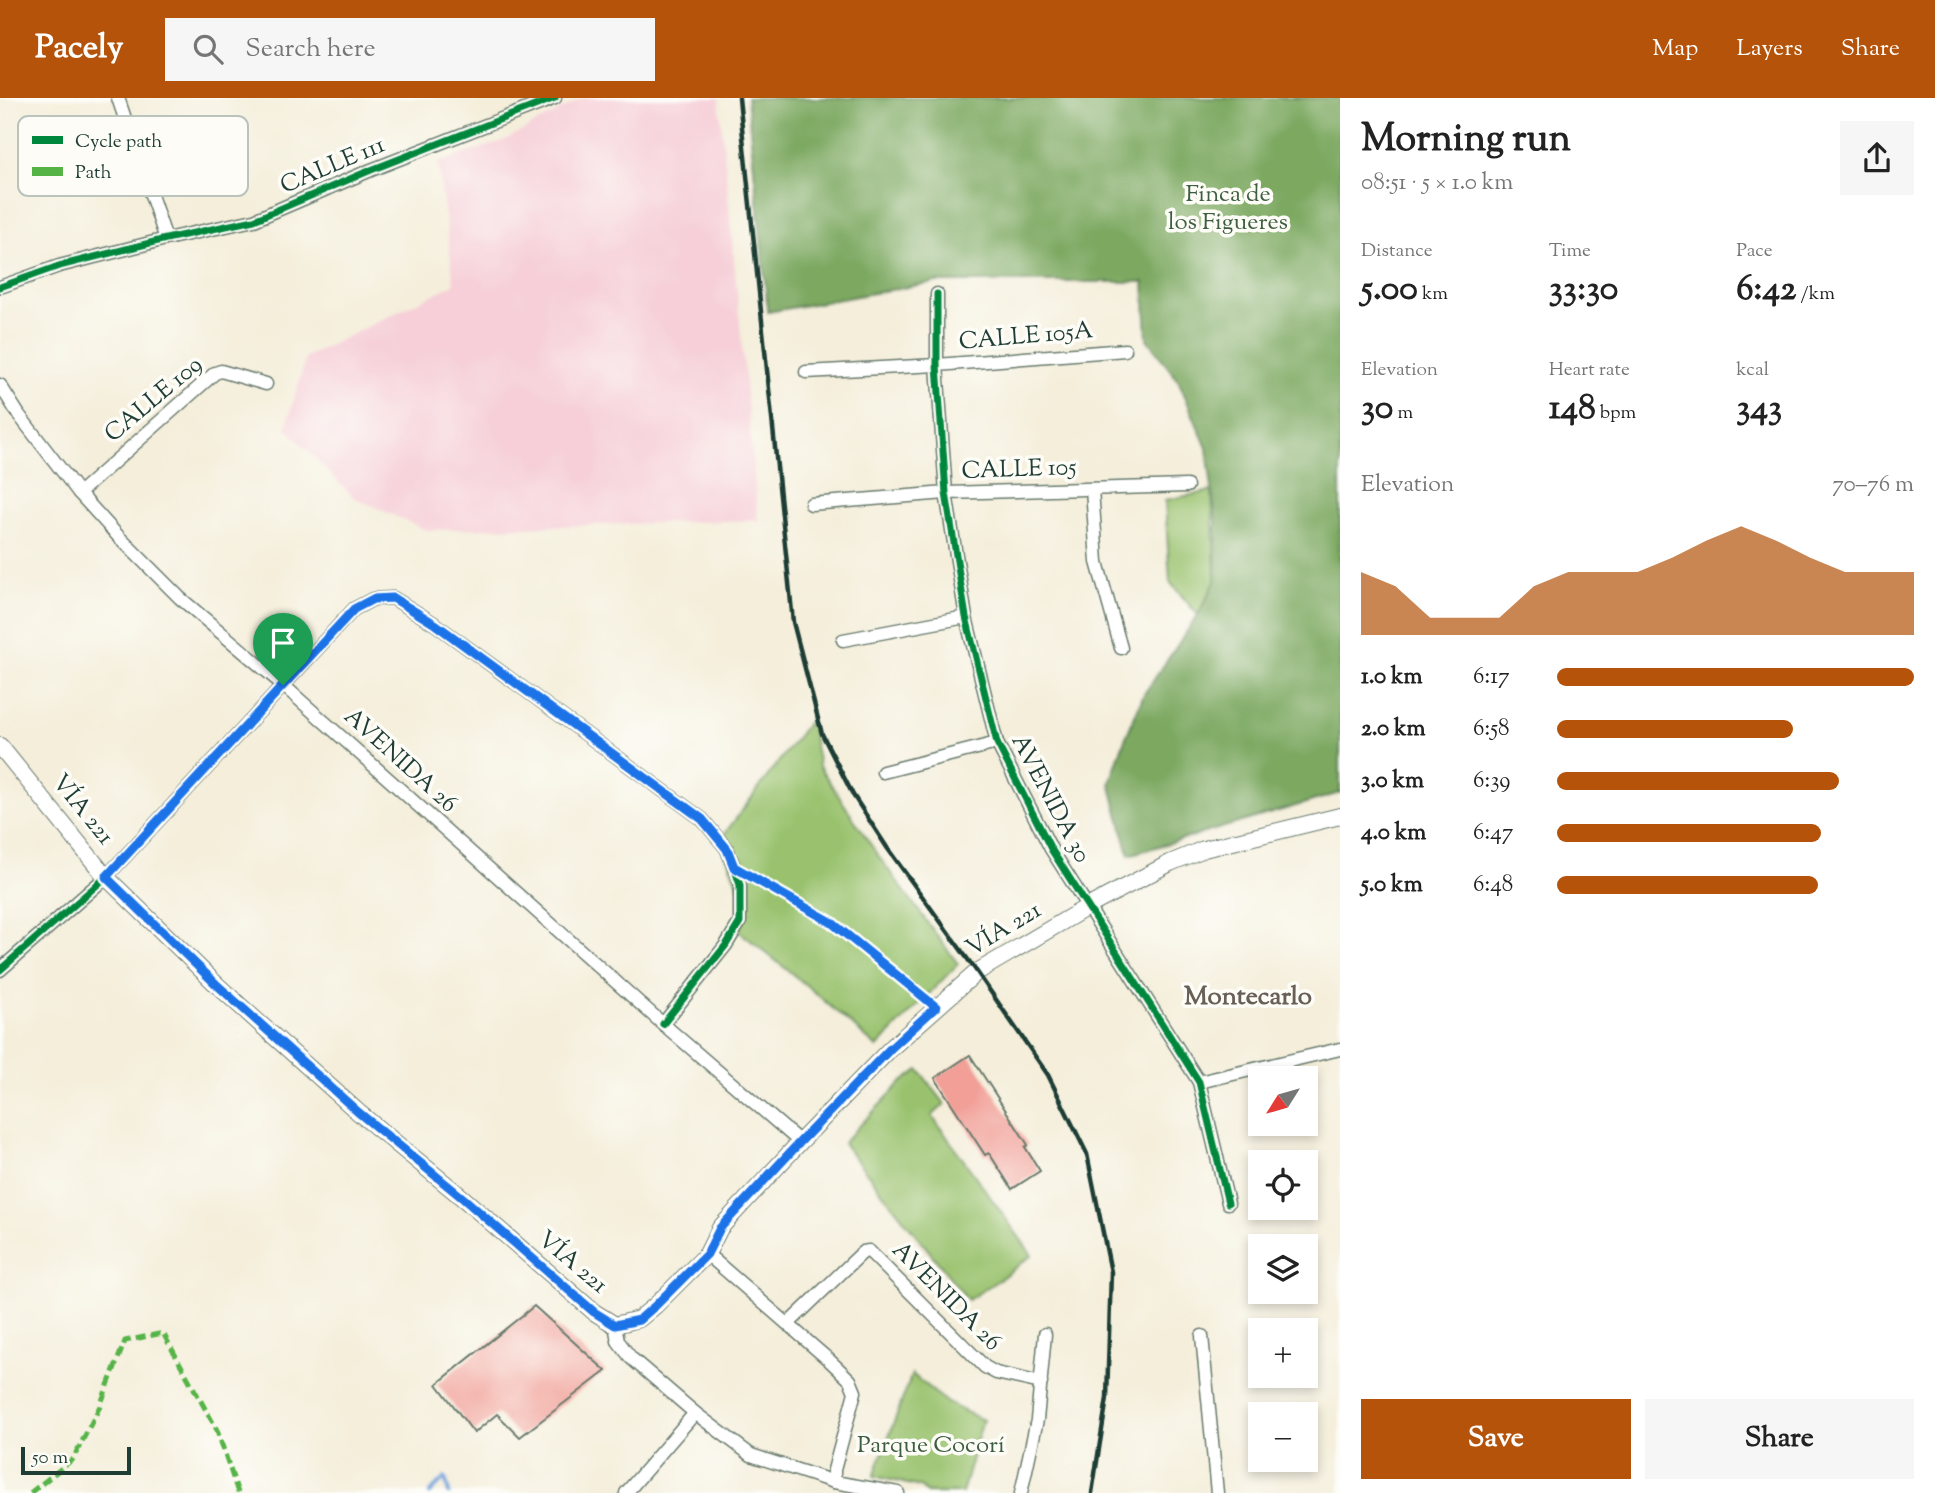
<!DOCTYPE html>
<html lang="en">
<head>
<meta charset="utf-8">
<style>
  body { margin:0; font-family:"Sorts Mill Goudy",serif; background:#f6f6f6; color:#222; height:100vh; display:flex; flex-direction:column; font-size:26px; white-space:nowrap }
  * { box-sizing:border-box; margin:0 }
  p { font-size:23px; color:#767676 }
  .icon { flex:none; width:38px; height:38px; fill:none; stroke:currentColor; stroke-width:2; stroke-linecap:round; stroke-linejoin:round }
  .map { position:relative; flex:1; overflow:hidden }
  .side { display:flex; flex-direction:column; background:#fff; width:595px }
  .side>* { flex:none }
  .needle { width:46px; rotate:233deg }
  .fabs { position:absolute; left:1248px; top:968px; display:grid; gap:14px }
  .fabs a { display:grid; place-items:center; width:70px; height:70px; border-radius:0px; background:#fff; box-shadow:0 4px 10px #0003; font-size:35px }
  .scale { position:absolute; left:21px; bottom:18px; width:110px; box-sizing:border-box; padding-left:7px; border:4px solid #1f3d34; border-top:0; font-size:19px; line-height:24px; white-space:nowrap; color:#1f3d34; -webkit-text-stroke:5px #fdfcf7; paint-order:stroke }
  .pin { position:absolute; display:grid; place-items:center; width:60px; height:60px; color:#fff; margin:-72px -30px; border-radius:50% 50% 50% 0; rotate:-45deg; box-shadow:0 0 7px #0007 }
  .pin .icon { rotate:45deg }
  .round { display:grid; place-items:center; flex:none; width:74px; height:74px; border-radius:0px; background:#f6f6f6 }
  .head { display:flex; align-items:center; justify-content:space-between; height:119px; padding:0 21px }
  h1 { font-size:38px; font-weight:700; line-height:52px }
  .stats { display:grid; grid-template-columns:repeat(3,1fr); gap:10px; height:119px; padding:7px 21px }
  .stats div { display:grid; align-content:center }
  .stats b { font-size:35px; font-weight:700 }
  .stats small { font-size:19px; font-weight:400 }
  .stats p { font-size:19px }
  .chart { height:196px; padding:14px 21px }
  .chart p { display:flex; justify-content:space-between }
  .chart svg { width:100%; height:126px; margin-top:7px; fill:#b45309; opacity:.7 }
  .primary-button { display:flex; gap:14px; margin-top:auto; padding:14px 21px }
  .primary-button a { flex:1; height:80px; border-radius:0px; background:#b45309; color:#fff; font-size:28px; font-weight:700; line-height:80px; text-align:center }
  .primary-button a+a { background:#f6f6f6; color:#222 }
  ul { padding:0 21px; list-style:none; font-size:23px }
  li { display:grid; grid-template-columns:112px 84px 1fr; align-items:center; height:52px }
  li i { height:18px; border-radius:9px; background:#b45309 }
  header { display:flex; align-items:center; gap:42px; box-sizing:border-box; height:98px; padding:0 35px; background:#b45309; color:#fff }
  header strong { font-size:33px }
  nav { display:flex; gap:38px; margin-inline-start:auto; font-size:24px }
  .search { width:490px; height:63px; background:#f6f6f6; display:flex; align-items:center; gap:18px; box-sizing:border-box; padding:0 24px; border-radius:0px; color:#767676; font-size:26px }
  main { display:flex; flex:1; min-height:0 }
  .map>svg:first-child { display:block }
  .built { fill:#f6cfd8 }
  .green { fill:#9ac26e; stroke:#5c8051; stroke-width:2 }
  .forest { fill:#7ba861; stroke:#4d724a; stroke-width:2 }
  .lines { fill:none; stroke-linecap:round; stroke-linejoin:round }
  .stream { stroke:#71a1db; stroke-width:4.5 }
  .building { fill:#f19f97 }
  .pedestrian-casing { stroke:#6a7b6e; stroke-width:11 }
  .minor-casing { stroke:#6a7b6e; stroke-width:15 }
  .secondary-casing { stroke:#6a7b6e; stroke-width:18 }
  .pedestrian { stroke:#fff; stroke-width:9 }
  .minor { stroke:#fff; stroke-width:12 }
  .secondary { stroke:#fff; stroke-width:16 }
  .rail { stroke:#1f3d34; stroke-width:4.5 }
  .quiet { stroke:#55b346; stroke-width:5; stroke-dasharray:10 5; stroke-linecap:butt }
  .cycleway-casing { stroke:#fdfcf7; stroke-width:11 }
  .cycleway { stroke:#00873e; stroke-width:7 }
  .route-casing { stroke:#fff; stroke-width:14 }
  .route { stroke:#1a73e8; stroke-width:9 }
  .labels { text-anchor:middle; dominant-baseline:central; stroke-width:7; stroke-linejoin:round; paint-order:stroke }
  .street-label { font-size:24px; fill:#1f3d34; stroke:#fdfcf7 }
  .park-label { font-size:24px; fill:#3e5e42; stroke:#fdfcf7 }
  .neighbourhood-label { font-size:26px; font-weight:bold; fill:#685f57; stroke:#fdfcf7 }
  .key { fill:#fdfcf7; stroke:#bac3bc; stroke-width:2 }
  .key-label { font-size:19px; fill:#1f3d34 }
</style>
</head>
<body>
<header>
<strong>Pacely</strong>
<div class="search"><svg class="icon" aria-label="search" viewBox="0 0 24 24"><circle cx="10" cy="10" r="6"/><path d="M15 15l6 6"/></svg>Search here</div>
<nav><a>Map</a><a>Layers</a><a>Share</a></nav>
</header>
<main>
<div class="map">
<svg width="1340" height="1395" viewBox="0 0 1340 1395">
  <rect width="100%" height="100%" fill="#fdfcf7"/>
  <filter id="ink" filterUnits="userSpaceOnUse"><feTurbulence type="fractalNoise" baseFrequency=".0143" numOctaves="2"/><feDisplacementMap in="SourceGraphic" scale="14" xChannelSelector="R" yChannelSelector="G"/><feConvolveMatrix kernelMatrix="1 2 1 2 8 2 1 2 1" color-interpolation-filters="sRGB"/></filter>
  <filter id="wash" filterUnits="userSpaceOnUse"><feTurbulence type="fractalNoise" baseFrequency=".00686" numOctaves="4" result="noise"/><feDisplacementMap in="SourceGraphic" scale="28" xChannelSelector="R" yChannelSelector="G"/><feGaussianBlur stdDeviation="1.57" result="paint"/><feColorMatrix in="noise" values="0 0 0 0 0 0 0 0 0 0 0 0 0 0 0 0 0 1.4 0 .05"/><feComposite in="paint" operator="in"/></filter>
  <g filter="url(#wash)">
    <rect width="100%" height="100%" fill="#f4eeda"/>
    <polygon class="built" points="583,0 719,0 758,422 426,432 353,399 286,330 306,259 454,186 438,65 503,43"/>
    <g class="green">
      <polygon points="1212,393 1215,484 1198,517 1170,484 1165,402"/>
      <polygon points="810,622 819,668 879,759 958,866 877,949 806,887 739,833 740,793 720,742"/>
      <polygon points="919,972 945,1006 932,1018 1032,1157 1000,1181 968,1202 843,1045 901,985"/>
      <polygon points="912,1276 947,1305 983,1322 962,1395 927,1395 920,1389 874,1378"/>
    </g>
    <polygon class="forest" points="747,0 1340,0 1340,695 1129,757 1110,685 1123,646 1144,596 1198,517 1215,484 1216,424 1207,350 1179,284 1147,241 1144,184 935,184 768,214"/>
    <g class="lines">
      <polyline class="stream" points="430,1395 445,1380 449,1395"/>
    </g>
    <g id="blocks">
      <g class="building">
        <polygon points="970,957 1028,1047 1025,1049 1040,1073 1012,1091 989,1055 985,1057 935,980"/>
        <polygon points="534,1208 606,1273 520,1339 497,1316 474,1335 437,1286"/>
      </g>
    </g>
  </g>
  <g filter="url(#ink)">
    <use href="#blocks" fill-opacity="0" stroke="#6a7b6e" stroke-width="2"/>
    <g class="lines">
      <g class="pedestrian-casing">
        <polyline id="pedestrian" points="734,769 831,824 936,909"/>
      </g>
      <g class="minor-casing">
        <g id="minor">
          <polyline points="118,0 166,141"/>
          <polyline points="0,189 59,168 166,141 254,122 371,72 555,0"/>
          <polyline points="937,196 937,267 946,395 966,519 997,645 1051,751 1199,984 1228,1105"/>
          <polyline points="806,274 937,267 1125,252"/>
          <polyline points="0,287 19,317 79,395 118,438 180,500 283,587 663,926 800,1044"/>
          <polyline points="1092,391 1097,464 1121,550"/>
          <polyline points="79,395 215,275 221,273 266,286"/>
          <polyline points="811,406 946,395 1187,388"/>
          <polyline points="843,542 966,519"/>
          <polyline points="883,674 997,645"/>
          <polyline points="0,872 106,779 354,511 373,501 393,500 435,526 702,721 727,751 734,769 740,787 740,824 726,847 663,926"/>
          <polyline points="1199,984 1340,951"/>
          <polyline points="707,1156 829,1262 850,1282 855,1294 834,1372 834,1384"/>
          <polyline points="788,1226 863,1154 869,1153 985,1269 996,1275 1041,1285"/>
          <polyline points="615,1227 618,1243 631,1260 695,1315 751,1357 834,1384 898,1395"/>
          <polyline points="1202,1238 1217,1395"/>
          <polyline points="626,1395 695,1315"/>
          <polyline points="1021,1395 1037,1322 1045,1236"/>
        </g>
      </g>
      <g class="secondary-casing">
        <polyline id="secondary" points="0,648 106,779 216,886 358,1014 464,1101 594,1214 615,1227 639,1221 656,1207 707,1156 720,1130 800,1044 890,951 977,874 1089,808 1170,765 1204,751 1340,718"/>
      </g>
      <use href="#pedestrian" class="pedestrian"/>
      <use href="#minor" class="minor"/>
      <use href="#secondary" class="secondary"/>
      <polyline class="rail" points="739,0 793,524 822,636 853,697 888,751 977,874 1048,977 1087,1056 1111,1174 1107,1300 1092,1395"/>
      <g class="quiet">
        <polyline points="734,769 831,824 936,909"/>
        <polyline points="30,1395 73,1361 100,1308 125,1243 163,1235 217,1332 238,1395"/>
      </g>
      <g class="cycleway-casing">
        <g id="cycleway">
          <polyline points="0,189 59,168 166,141 254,122 371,72 555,0"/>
          <polyline points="937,196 937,267 946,395 966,519 997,645 1051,751 1199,984 1228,1105"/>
          <polyline points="0,872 106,779 354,511 373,501 393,500 435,526 702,721 727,751 734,769 740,787 740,824 726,847 663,926"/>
        </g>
      </g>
      <use href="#cycleway" class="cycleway"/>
    </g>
  </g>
  <g class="lines" filter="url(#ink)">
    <g class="route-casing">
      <polygon id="route" points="393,500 435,526 702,721 727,751 734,769 831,824 936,909 890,951 800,1044 720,1130 707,1156 656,1207 639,1222 615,1227 594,1214 464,1101 358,1014 216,886 106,779 354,511 373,501"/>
    </g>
    <use href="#route" class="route"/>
  </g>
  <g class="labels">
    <g class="street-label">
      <text transform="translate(333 68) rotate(-23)">CALLE 111</text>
      <text transform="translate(1026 239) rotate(-5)">CALLE 105A</text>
      <text transform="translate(154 302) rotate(-40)">CALLE 109</text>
      <text transform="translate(1019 372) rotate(-2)">CALLE 105</text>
      <text transform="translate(400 663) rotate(42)">AVENIDA 26</text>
      <text transform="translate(1050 701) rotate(62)">AVENIDA 30</text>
      <text transform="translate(82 712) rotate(51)">VÍA 221</text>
      <text transform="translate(1004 832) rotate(-31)">VÍA 221</text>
      <text transform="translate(572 1165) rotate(40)">VÍA 221</text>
      <text transform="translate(946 1199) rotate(45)">AVENIDA 26</text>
    </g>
    <g class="park-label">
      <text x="1228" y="97">Finca de<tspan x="1228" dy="28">los Figueres</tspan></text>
      <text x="931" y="1348">Parque Cocorí</text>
    </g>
    <g class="neighbourhood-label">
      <text x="1248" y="899">Montecarlo</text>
    </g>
  </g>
  <rect x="18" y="18" width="230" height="80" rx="10" class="key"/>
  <rect x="32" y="38" width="31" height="8" fill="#00873e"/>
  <rect x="32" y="69" width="31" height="9" fill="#55b346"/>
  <g class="key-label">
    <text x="75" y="49">Cycle path</text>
    <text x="75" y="80">Path</text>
  </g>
</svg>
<div class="fabs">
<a><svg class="needle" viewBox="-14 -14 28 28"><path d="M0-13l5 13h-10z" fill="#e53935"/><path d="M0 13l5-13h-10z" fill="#767676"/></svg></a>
<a><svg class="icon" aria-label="locate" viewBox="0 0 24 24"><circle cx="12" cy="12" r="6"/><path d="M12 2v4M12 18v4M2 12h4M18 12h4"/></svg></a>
<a><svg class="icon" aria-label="layers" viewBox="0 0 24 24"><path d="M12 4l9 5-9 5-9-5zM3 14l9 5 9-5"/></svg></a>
<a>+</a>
<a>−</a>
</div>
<div class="scale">50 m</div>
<div class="pin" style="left:283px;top:587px;background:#1e9e55"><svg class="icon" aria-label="arrive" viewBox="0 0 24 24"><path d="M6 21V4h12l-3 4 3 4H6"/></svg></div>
</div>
<section class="side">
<div class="head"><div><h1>Morning run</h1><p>08:51 · 5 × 1.0 km</p></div><a class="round"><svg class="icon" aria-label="share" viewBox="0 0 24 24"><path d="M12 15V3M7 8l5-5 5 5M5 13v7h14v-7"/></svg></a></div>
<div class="stats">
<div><p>Distance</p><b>5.00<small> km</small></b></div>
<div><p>Time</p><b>33:30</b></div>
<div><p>Pace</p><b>6:42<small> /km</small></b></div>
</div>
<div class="stats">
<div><p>Elevation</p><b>30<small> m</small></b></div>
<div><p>Heart rate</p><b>148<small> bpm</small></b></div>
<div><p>kcal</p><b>343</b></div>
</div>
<div class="chart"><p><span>Elevation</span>70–76 m</p>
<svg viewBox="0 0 160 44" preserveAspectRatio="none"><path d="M0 44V22L10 27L20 38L30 38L40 38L50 27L60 22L70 22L80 22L90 17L100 11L110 6L120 11L130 17L140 22L150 22L160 22V44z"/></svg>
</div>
<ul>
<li><b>1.0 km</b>6:17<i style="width:100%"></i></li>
<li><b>2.0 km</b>6:58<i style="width:66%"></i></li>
<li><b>3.0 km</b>6:39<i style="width:79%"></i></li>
<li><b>4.0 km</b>6:47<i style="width:74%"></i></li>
<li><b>5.0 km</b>6:48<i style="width:73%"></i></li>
</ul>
<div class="primary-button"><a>Save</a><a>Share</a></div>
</section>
</main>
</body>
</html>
